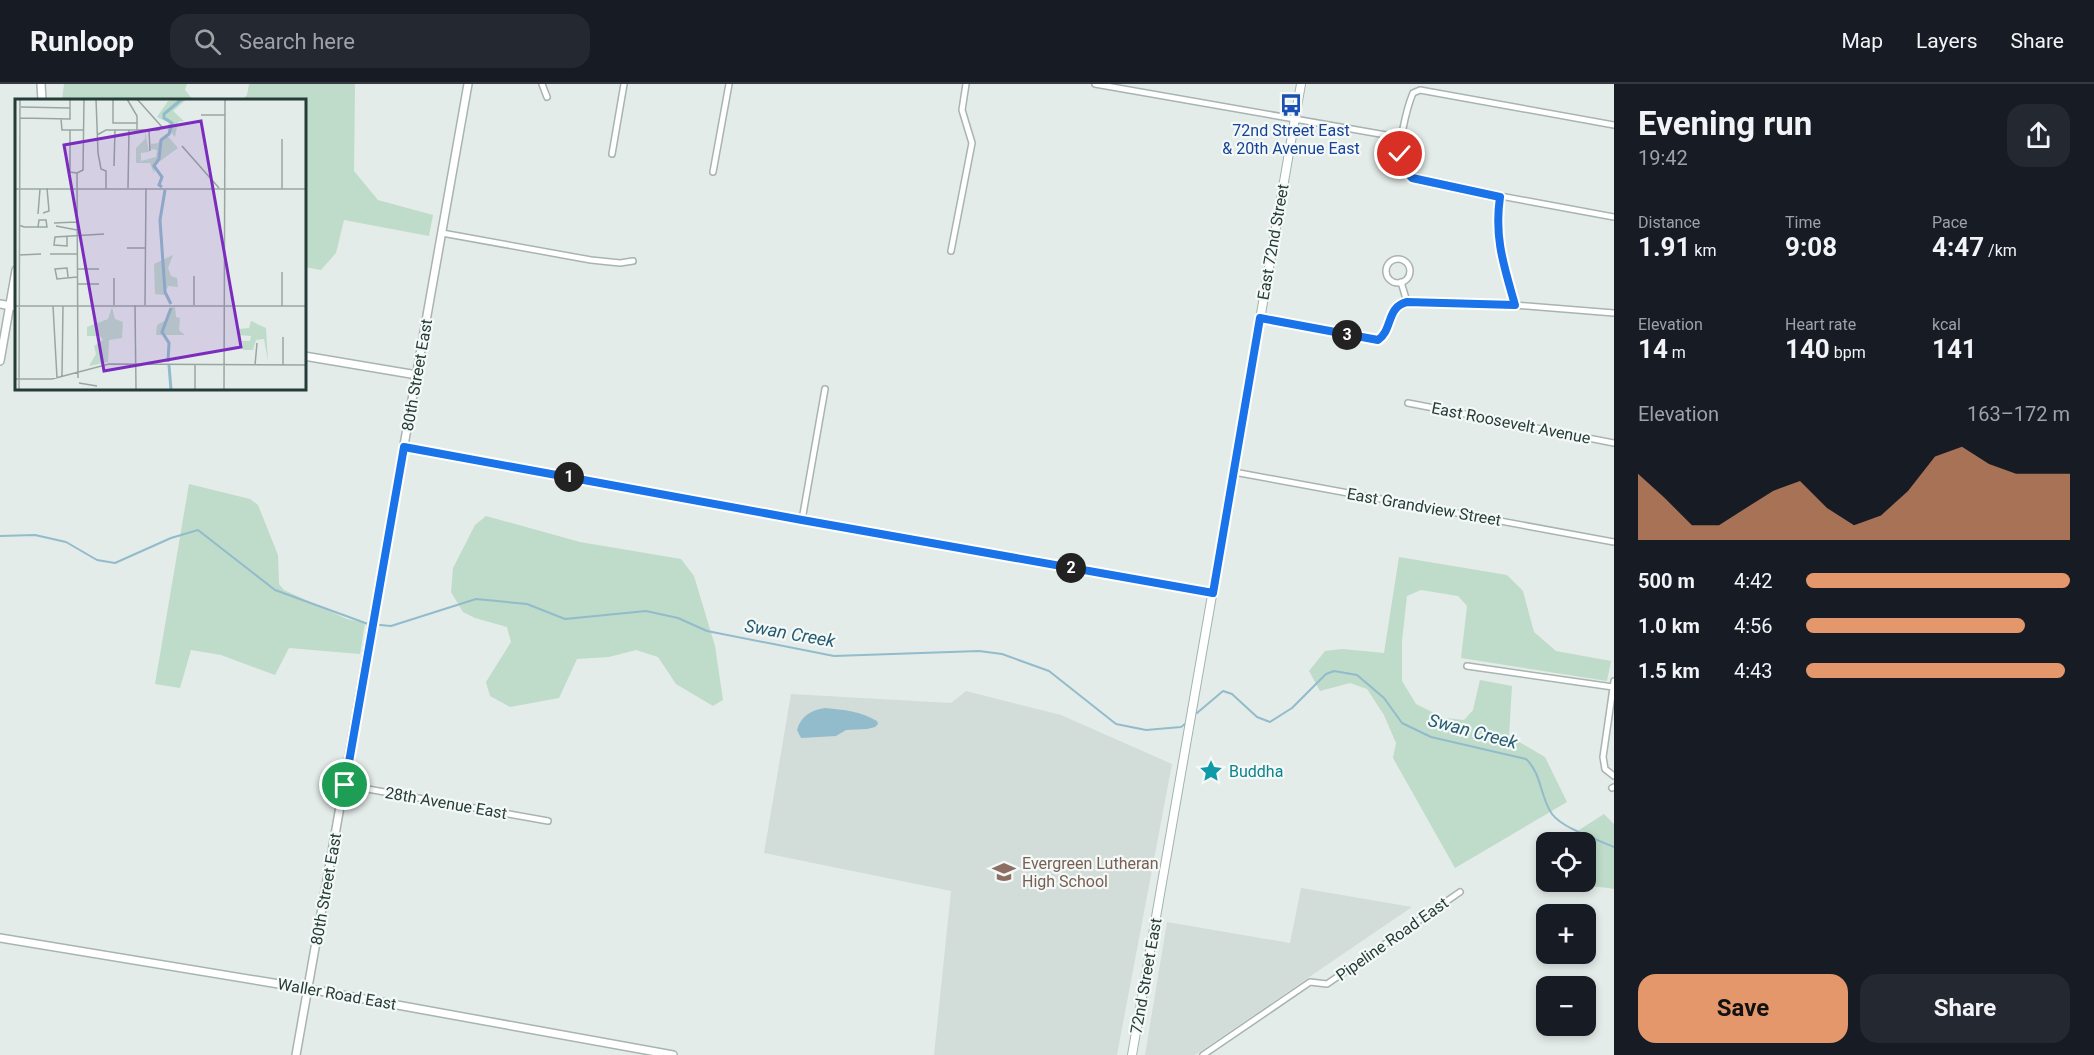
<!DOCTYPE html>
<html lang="en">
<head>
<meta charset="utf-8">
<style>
  body { margin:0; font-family:Roboto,sans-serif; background:#242831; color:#f1f3f6; height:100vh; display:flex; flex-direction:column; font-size:22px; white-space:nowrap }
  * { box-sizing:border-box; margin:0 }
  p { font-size:20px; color:#9ea1a6 }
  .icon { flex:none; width:33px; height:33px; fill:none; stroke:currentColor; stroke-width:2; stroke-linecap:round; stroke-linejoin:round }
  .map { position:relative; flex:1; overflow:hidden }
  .sheet { display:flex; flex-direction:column; background:#171b24; width:480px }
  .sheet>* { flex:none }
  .tools { position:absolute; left:1536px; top:748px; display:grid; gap:12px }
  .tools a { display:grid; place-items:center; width:60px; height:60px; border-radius:12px; background:#171b24; box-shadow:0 3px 9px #0003; font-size:30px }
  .pin { position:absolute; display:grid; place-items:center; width:51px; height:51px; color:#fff; margin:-26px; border:3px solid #fff; border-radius:50%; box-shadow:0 2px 6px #0007 }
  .km { position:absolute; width:30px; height:30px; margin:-15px; border-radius:50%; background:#222; color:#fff; font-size:16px; line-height:30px; text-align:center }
  .round { display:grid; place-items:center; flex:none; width:63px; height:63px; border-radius:18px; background:#242831 }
  .headline { display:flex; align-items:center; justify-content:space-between; height:102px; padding:0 24px }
  h1 { font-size:33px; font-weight:700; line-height:45px }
  .stats { display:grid; grid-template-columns:repeat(3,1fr); gap:9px; height:102px; padding:6px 24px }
  .stats div { display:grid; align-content:center }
  .stats b { font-size:26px; font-weight:700 }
  .stats small { font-size:16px; font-weight:400 }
  .stats p { font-size:16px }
  .chart { height:168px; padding:12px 24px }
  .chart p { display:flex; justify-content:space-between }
  .chart svg { width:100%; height:108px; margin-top:6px; fill:#e4976a; opacity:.7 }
  .button { display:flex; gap:12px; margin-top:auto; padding:12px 24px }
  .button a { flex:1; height:69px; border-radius:18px; background:#e4976a; color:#111; font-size:24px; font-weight:700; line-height:69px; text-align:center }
  .button a+a { background:#242831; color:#f1f3f6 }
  ul { padding:0 24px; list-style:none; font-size:20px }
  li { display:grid; grid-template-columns:96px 72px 1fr; align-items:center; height:45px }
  li i { height:15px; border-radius:8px; background:#e4976a }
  header { display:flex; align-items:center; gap:36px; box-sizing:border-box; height:84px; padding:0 30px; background:#171b24; border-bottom:2px solid #363941 }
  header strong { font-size:28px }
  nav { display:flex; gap:33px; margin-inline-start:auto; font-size:21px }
  .search { width:420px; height:54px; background:#242831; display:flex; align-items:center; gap:15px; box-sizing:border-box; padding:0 21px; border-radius:18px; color:#9ea1a6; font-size:22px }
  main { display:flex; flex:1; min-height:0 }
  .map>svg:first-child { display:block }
  .built { fill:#d2dcd9 }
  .green { fill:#bfdbca }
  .water { fill:#92bbcb }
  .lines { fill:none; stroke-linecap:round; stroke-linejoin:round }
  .stream { stroke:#92bbcb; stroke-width:2 }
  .minor-casing { stroke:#a7b4b0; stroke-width:8 }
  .tertiary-casing { stroke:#a7b4b0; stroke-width:10 }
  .secondary-casing { stroke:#a0b4af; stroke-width:10 }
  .minor { stroke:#fff; stroke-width:5 }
  .tertiary { stroke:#fff; stroke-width:7 }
  .secondary { stroke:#fff; stroke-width:8 }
  .route-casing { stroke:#fff; stroke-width:12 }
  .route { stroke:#1a73e8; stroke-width:8 }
  .labels { text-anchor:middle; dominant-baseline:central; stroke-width:4.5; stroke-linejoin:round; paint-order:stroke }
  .transit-label { font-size:16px; fill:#164399; stroke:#f4f9f7 }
  .street-label { font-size:16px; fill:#253c38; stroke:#f4f9f7 }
  .culture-label { font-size:16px; fill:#0d838f; stroke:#f4f9f7; text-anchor:start }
  .education-label { font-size:16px; fill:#785e54; stroke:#f4f9f7; text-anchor:start }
  .water-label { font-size:18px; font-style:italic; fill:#255c72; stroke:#f4f9f7 }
  .inset-river { fill:none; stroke:#92bbcb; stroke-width:3 }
  .inset-road { fill:none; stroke:#98a6a2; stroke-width:1.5 }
  .view { fill:#7b2cbf; fill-opacity:0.15; stroke:#7b2cbf; stroke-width:3 }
  .inset-edge { fill:none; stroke:#253c38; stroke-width:3 }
</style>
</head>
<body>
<header>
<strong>Runloop</strong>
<div class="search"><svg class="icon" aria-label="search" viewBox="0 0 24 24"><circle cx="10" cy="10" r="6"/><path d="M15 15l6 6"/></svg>Search here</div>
<nav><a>Map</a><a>Layers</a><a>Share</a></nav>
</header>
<main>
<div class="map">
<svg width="1614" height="971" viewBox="0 0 1614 971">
  <rect width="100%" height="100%" fill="#e4ece9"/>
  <g class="built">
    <polygon points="966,607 1061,631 1172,680 1117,971 934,971 951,807 764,769 791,610 951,619"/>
    <polygon points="1301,804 1412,823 1195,971 1145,971 1167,838 1290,859"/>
  </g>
  <g class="green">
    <polygon points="64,0 187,0 185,6 193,16 62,16"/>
    <polygon points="249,0 355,0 354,87 378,116 433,131 429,152 344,136 336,169 321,186 305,183 304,16 242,16 247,11"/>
    <polygon points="189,400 250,415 258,421 278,471 279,500 284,506 347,535 365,539 360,570 289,564 275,591 221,571 191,566 180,604 155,600"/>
    <polygon points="486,432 580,458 681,475 694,492 715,562 723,616 713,622 676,600 658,573 636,566 609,573 577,575 559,614 510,623 490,612 486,598 511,558 507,543 475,534 463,528 451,508 453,484 475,441"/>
    <polygon points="1399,473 1507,491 1523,507 1534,548 1556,567 1611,577 1607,597 1461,574 1467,522 1458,512 1421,506 1407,512 1402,557 1402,597 1416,620 1444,634 1464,636 1473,626 1480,596 1512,602 1509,652 1545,673 1567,718 1455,784 1393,674 1396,659 1384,631 1367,605 1350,599 1320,607 1309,587 1325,567 1342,565 1384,569"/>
    <path d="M1604,730l10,10v65c-16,-3 -33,-2 -48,-7h20v-39h-27z"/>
  </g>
  <path class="water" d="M825,624c19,2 35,3 52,13l1,3 -3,3 -8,2 -21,1 -10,6 -35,2 -4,-8c4,-14 14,-20 28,-22z"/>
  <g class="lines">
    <g class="stream">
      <polyline points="0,452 35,451 66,458 97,476 115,479 171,454 198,446 275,506 368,540"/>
      <polyline points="380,541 391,542 476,515 527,520 565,535 646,527 678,534 707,547 834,572 979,567 1002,570 1049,587 1116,640 1146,646 1181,643 1185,640"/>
      <path d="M1197,629l26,-22 9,3 25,23 13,5 22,-14 34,-34 8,-3 23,4 27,23 18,25 29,14 95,22c16,15 14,38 26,55 10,14 46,26 62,33"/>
    </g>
    <g class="minor-casing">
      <g id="minor">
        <polyline points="542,0 547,13"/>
        <polyline points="1095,0 1403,54"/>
        <path d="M1614,41l-194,-35 -7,3c-6,14 -17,58 -12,72 4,8 10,13 18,16l195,36"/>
        <polyline points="612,70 624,0"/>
        <polyline points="713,88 729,0"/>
        <path d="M1500,113c-6,41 4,69 15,108"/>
        <polyline points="442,149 591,176 620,179 633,177"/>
        <polyline points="951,167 972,59 962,26 966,0"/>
        <circle cx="1398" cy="187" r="12"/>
        <polyline points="1401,198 1407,218"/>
        <path d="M1260,234l118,22c15,-9 8,-33 29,-38l108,3 99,8"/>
        <polyline points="1408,319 1614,359"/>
        <polyline points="404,363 802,436 1213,509"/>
        <polyline points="1234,388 1614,458"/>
        <polyline points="802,436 825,305"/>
        <polyline points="1467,582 1613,603"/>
        <polyline points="1614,597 1603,673 1605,685 1614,692"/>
        <polyline points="345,701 548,737"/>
        <polyline points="1612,704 1614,703"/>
        <polyline points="1203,971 1310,898 1327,900 1460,808"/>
      </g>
    </g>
    <g class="tertiary-casing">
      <g id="tertiary">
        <polyline points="41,0 42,16"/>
        <polyline points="0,220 16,223"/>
        <polyline points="304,272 417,291"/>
        <polyline points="0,277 16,186"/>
        <polyline points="0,854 309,905 673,971"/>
        <polyline points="296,971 468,0"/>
      </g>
    </g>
    <g class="secondary-casing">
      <polyline id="secondary" points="1132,971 1301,0"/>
    </g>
    <use href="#minor" class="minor"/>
    <use href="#tertiary" class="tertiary"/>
    <use href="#secondary" class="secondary"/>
  </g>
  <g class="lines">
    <g class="route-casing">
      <path id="route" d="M345,701l59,-338 398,73 411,73 47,-275 118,22c15,-10 8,-33 29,-38l108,3c-11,-39 -21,-67 -15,-108l-88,-19 -11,-13 -1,-11"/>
    </g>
    <use href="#route" class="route"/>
  </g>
  <defs>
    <g id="bus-bare" transform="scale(1.8)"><path d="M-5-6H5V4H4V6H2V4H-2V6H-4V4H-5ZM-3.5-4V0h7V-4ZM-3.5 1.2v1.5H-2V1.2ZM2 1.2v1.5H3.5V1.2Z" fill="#1a4fb4" stroke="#f4f9f7" stroke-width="2.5" paint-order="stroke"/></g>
    <g id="sight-bare" transform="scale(1.8)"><path d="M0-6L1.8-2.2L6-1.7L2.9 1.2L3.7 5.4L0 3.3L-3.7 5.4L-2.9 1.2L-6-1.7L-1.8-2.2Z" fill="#0f9aa8" stroke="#f4f9f7" stroke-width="2.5" paint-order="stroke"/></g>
    <g id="school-bare" transform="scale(1.8)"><path d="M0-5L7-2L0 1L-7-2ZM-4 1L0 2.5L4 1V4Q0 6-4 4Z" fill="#8d6e63" stroke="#f4f9f7" stroke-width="2.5" paint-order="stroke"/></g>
  </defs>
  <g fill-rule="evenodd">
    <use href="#bus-bare" x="1291" y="21"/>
    <use href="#sight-bare" x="1211" y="687"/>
    <use href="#school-bare" x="1004" y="788"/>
  </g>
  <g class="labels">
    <g class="transit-label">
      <text x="1291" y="46">72nd Street East<tspan x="1291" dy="18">&amp; 20th Avenue East</tspan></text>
    </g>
    <g class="street-label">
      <text transform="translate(1273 158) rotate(-80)">East 72nd Street</text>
      <text transform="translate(417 291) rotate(-80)">80th Street East</text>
      <text transform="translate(1511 339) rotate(11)">East Roosevelt Avenue</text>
      <text transform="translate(1424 423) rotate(10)">East Grandview Street</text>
      <text transform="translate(446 719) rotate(10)">28th Avenue East</text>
      <text transform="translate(326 805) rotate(-80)">80th Street East</text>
      <text transform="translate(1392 855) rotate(-35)">Pipeline Road East</text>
      <text transform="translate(1146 892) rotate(-80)">72nd Street East</text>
      <text transform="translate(337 910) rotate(10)">Waller Road East</text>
    </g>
    <g class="culture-label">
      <text x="1229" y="687">Buddha</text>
    </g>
    <g class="education-label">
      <text x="1022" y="779">Evergreen Lutheran<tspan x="1022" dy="18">High School</tspan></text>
    </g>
    <g class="water-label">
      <text transform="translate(790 549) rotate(10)">Swan Creek</text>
      <text transform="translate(1473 647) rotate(15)">Swan Creek</text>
    </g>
  </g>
  <g transform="translate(15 15)">
    <rect width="291" height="291" fill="#e4ece9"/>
    <path d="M172,0l-14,12 11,10 -6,1 -3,15 -8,-9 2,-5 -12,-6 11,-16zM130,32l4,21 -8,1v8l15,-4 1,-7 -6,-1v-5l7,-1 8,-9 12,14 -22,16 -2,9 -4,-10h-14v-15l9,-9zM158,156l-5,13 3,8 6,2 1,9 -10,-1 -4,9 -9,-1 -1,-30zM97,208l3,12 8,3 -1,16 -13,2 -1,22 -19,4 7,-12 -2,-8 9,-6 -3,-4h-13v-9l21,-8zM156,208h4l1,10 4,1 -1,12 6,5h-29l1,-10 11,-6zM236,222l15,7 2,34 -4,-23 -8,1 -3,10h-10l-1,-9h8l1,-5 -13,-1v-6l11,-1z" fill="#bfdbca"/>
    <path class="inset-river" d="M147,88l-3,-2 3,-8 -8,-11 5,-7 2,-19 8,-6 3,-11 -8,-5v-4l18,-15M150,91l-5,30 5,72 6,12M153,263l1,-19 -7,-11 9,-24M154,266l2,25"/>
    <path class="inset-road" d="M81,0l2,54 3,16 5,2v18M98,0v24h24M112,0l10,17v14M122,0l25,28M6,8l49,1M186,16h24M5,19l50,1v-20M46,20l1,11h21M55,31v42l7,1M134,31l1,21M82,36l9,-5h53l3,-4M167,47l37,42M99,67l1,-36M62,74l1,205M62,74l6,-3 1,-71M113,89l1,-58M0,90h291M267,90v-50M28,114l6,-2 -2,-23M23,115l2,-25M39,124l23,-1M4,126l5,2h23l-1,-7h-7l-1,7M41,127l21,4M52,138v9l-13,-1 1,-8 49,-3M112,149h19M35,155h27M4,156l22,-1M62,170h22M179,177v29M53,178l-1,-9 -12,1 2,10 20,-2M99,179v27M62,185h22M120,206l1,85M130,206l1,-117M0,207h291M38,207l4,72M267,207v-34M180,266v25M240,266l2,-22M268,266v-28M47,277l1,-70M0,280h37l57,-15 197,1M64,284l18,3M4,291l1,-291M209,291l1,-291"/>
    <path class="view" d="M186,22l40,226 -137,24 -40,-226z"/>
    <rect width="291" height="291" class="inset-edge"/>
  </g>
</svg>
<div class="tools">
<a><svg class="icon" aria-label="locate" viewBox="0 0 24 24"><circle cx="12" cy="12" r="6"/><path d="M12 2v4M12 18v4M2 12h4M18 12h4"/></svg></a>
<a>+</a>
<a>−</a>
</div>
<div class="pin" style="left:345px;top:701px;background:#1e9e55"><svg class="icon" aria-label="arrive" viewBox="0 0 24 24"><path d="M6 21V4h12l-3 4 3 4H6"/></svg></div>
<div class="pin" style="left:1400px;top:70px;background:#d93025"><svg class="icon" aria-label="check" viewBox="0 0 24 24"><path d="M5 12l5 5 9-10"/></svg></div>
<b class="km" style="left:569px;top:393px">1</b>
<b class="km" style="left:1071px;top:484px">2</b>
<b class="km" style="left:1347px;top:251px">3</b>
</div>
<section class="sheet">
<div class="headline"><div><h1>Evening run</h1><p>19:42</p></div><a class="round"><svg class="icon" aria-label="share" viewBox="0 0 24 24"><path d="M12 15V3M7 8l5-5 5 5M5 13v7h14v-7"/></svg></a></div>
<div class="stats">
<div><p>Distance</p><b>1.91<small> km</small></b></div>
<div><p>Time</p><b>9:08</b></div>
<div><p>Pace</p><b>4:47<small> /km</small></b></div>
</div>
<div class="stats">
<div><p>Elevation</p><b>14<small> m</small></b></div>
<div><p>Heart rate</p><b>140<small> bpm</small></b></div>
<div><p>kcal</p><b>141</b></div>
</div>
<div class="chart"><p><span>Elevation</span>163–172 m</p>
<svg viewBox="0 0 160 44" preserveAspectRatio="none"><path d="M0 44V17L10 27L20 38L30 38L40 31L50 24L60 20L70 31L80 38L90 34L100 24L110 10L120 6L130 13L140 17L150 17L160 17V44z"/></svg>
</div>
<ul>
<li><b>500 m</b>4:42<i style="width:100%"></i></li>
<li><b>1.0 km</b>4:56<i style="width:83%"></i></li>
<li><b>1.5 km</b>4:43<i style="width:98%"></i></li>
</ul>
<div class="button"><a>Save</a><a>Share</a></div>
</section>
</main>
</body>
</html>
